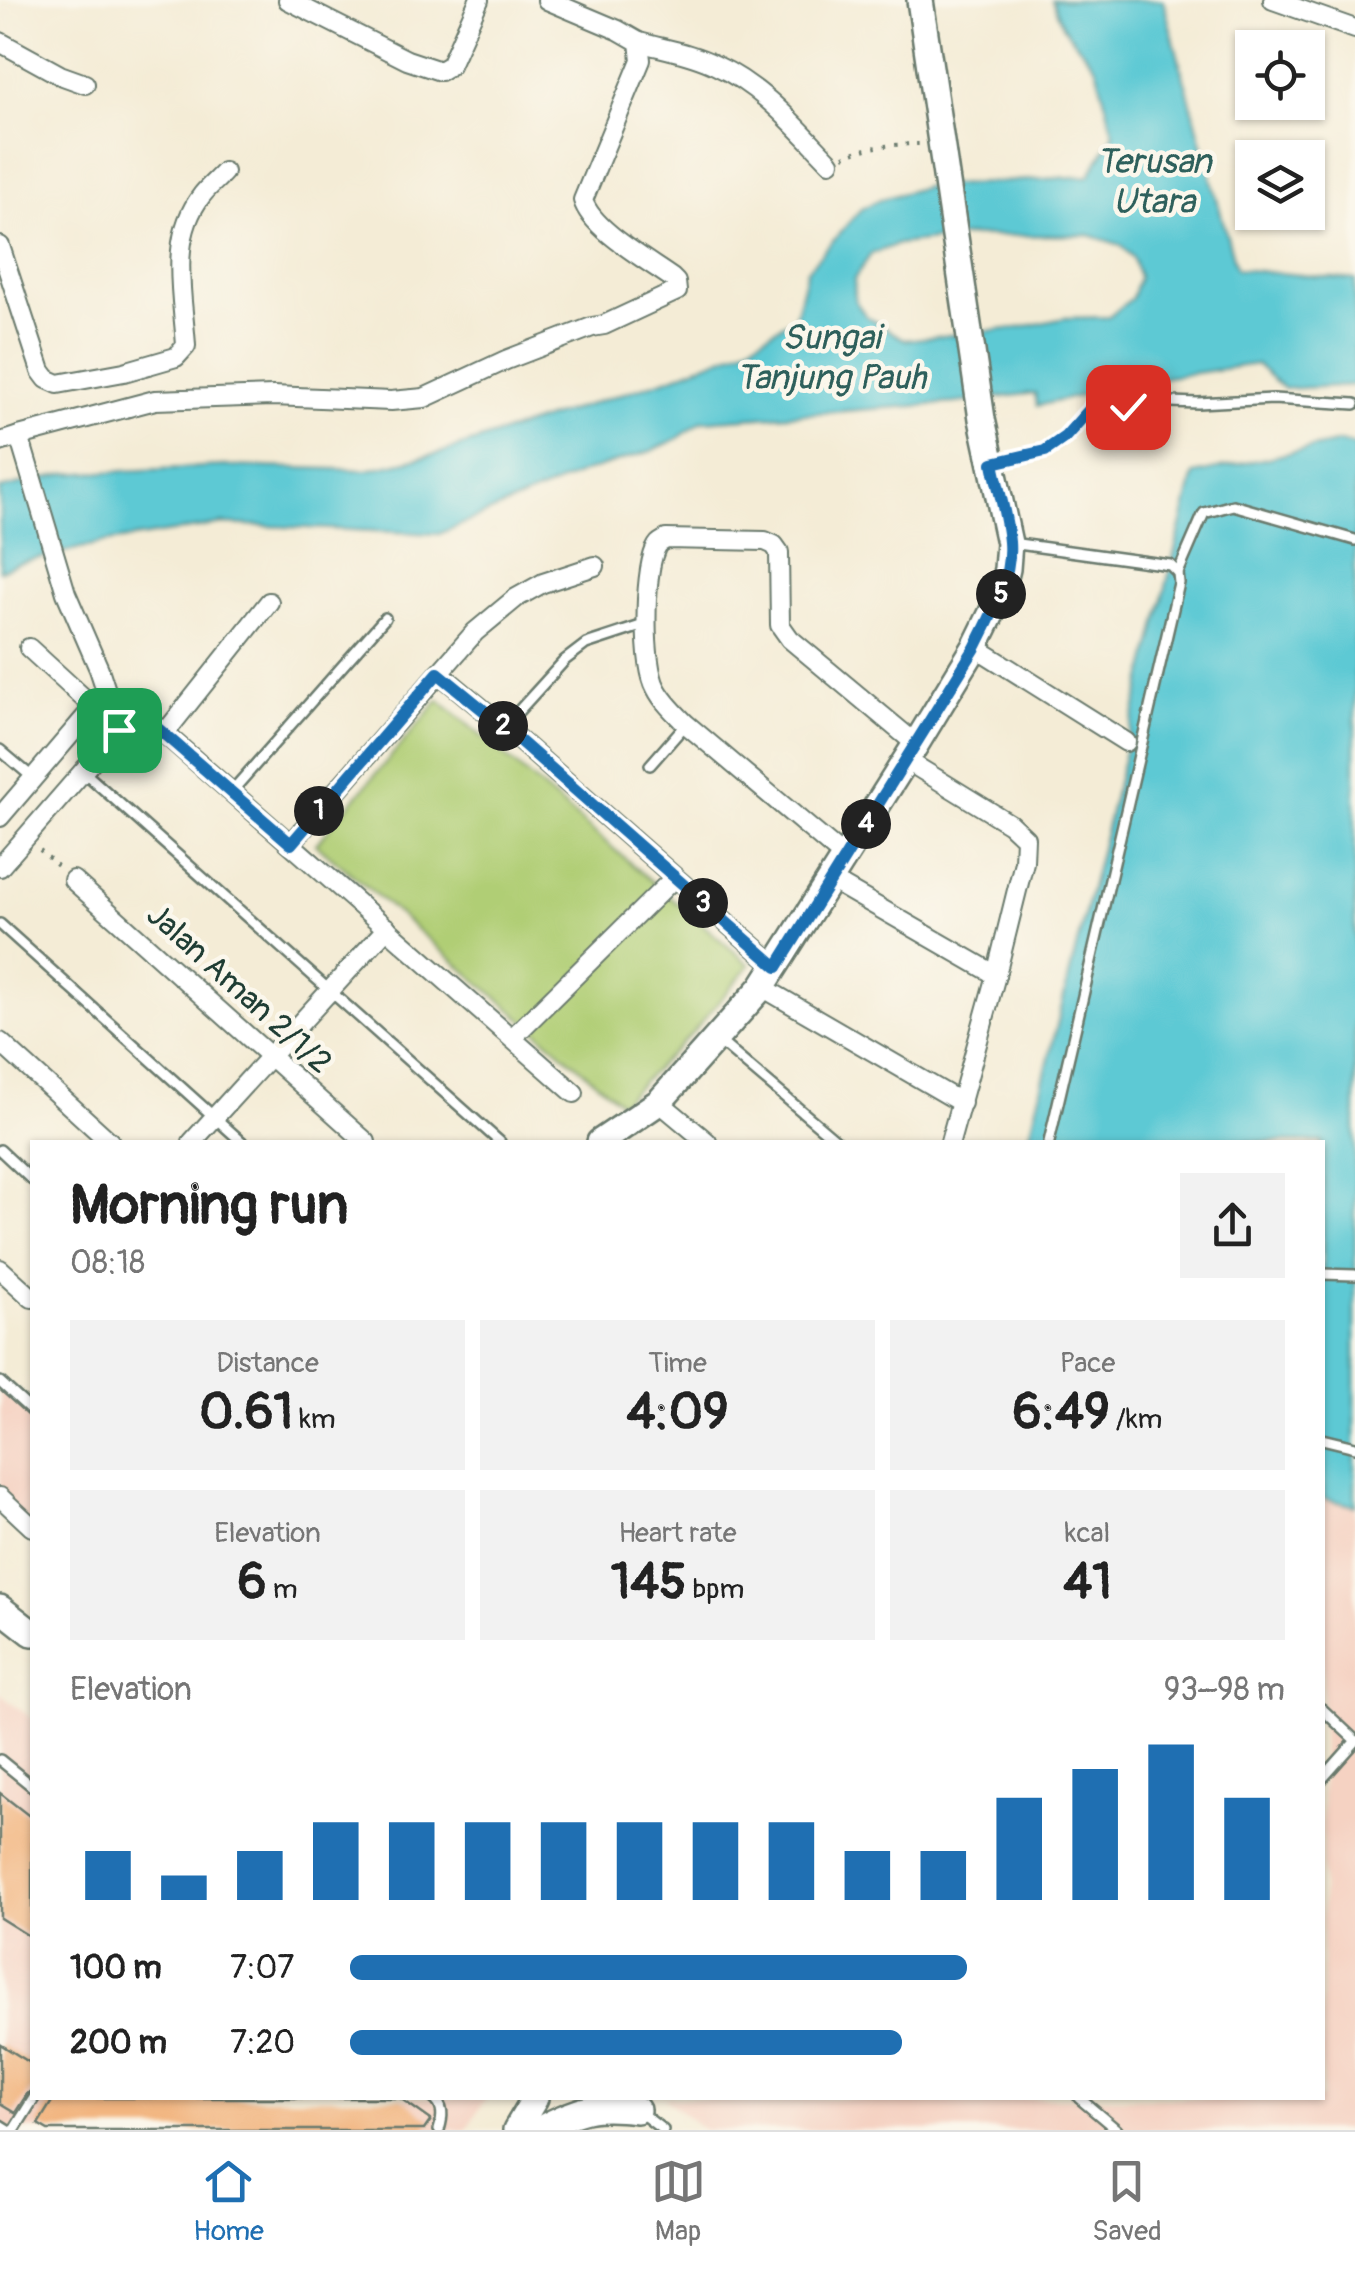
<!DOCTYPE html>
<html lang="en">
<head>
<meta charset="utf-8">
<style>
  body { margin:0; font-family:Pangolin,sans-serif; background:#f2f2f2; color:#222; height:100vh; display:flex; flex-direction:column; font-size:38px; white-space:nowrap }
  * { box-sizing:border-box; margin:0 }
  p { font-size:32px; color:#767676 }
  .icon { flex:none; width:55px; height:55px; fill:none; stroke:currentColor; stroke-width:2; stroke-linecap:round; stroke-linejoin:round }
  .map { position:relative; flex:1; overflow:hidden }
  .sheet { position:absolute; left:30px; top:1140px; width:1295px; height:960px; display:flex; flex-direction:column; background:#fff; border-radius:0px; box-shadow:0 2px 8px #0004 }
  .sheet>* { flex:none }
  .buttons { position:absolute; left:1235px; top:30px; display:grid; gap:20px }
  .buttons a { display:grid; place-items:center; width:90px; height:90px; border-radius:0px; background:#fff; box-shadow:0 2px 8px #0004; font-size:50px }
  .pin { position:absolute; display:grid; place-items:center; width:85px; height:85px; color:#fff; margin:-42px; border-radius:20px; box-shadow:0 5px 15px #0006 }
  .km { position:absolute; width:50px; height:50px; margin:-25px; border-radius:50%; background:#222; color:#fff; font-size:28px; line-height:50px; text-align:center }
  .round { display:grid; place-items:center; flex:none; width:105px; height:105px; border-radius:0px; background:#f2f2f2 }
  .overview { display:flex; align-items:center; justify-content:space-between; height:170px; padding:0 40px }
  h1 { font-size:55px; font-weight:800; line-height:75px }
  .figures { display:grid; grid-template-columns:repeat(3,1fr); gap:15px; height:170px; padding:10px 40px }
  .figures div { display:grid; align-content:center; border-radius:0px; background:#f2f2f2; text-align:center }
  .figures b { font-size:50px; font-weight:800 }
  .figures small { font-size:28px; font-weight:400 }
  .figures p { font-size:28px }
  .chart { height:280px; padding:20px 40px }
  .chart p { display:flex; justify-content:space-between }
  .chart svg { width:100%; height:180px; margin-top:10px; stroke:#1f6fb2; stroke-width:6 }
  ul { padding:0 40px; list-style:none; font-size:32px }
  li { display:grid; grid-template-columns:160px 120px 1fr; align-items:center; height:75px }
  li i { height:25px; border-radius:12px; background:#1f6fb2 }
  .menu { display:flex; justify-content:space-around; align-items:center; height:140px; border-top:2px solid #e0e0e0; background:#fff; font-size:28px; color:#767676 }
  .menu a { display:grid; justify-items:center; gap:5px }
  .menu .current { color:#1f6fb2 }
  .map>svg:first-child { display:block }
  .built { fill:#f5d2c2 }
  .green { fill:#b0ce75; stroke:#688654; stroke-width:2.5 }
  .water { fill:#5dc9d4; stroke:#3e8384; stroke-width:2.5; fill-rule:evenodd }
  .building { fill:#f2b580 }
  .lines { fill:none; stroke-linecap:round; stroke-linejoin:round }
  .lane-casing { stroke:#6a7a6d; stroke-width:14 }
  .street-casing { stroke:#6a7a6d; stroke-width:22 }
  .secondary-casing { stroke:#6a7a6d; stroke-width:30 }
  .path { stroke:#6a7a6d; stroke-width:4; stroke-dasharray:2.5 8; stroke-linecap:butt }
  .lane { stroke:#fff; stroke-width:9 }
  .street { stroke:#fff; stroke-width:18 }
  .secondary { stroke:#fff; stroke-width:25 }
  .route-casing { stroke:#fff; stroke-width:20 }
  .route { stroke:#1f6fb2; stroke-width:12 }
  .labels { text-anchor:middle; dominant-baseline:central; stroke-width:9; stroke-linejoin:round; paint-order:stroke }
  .street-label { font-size:32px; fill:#1f3d34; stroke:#fbf7ec }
  .water-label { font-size:35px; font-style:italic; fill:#2e605c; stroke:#fbf7ec }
</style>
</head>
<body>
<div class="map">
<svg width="1355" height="2130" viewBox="0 0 1355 2130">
  <rect width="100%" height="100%" fill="#fbf7ec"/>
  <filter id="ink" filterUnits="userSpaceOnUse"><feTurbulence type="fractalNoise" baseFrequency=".01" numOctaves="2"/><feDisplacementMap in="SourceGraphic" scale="20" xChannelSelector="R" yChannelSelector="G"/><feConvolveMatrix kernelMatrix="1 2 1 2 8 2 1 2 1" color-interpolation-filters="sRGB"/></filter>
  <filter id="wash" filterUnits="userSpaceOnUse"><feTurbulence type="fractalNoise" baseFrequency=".0048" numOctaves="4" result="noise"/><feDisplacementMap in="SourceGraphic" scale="40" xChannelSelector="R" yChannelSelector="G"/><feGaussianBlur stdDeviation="2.25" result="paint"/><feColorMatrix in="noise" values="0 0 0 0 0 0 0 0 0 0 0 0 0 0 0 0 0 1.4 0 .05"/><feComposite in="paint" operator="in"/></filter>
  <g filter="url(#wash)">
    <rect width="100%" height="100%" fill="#f4ecd6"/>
    <g class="built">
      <polygon points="0,1384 32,1413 32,1543 0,1514"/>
      <polygon points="1323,1498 1355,1506 1355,2130 704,2130 664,2098 1322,2098"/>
      <polygon points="0,1694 32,1719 32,2098 486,2098 466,2130 0,2129"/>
    </g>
    <polygon class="green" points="439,700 750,965 692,1033 621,1103 316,844"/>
    <g class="water">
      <path d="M1052,0h111l73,269 119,11v105l-71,4 -28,-25 -109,16 -110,26 -2,-13 -79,10 -254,18 -25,18 -26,12 -67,21 -145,62 -216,-10 -122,19 -86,21 -15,7v-82l64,-15 159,-8 144,4 70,-16 230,-75 76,-30 52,-32 12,-47 54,-61 18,-9 45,-13 165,-11 25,-42 -18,-67 -33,-40zM1089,235l32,10 12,13 6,19 -7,21 -23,19 -44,1 -48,10 -112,12 -39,-24 -11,-15 -1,-22 17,-25 27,-10 69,-8z"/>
      <polygon points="1340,442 1355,446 1355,1506 1323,1498 1322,1142 1028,1142 1194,474"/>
    </g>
    <g id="blocks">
      <g class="building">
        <polygon points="0,1793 32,1818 32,1938 0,1918"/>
        <polygon points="0,2044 32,2064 32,2090 27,2094 15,2113 0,2104"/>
        <polygon points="54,2098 400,2098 431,2120 424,2130 48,2130 38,2124"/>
      </g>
    </g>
  </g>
  <g filter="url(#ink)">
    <use href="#blocks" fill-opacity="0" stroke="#6a7a6d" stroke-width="2.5"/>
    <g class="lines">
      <g class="lane-casing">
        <g id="lane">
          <polyline points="996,462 1045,451 1065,437 1091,409 1104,404 1128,407 1143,401 1198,403 1273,399 1355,404"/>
          <polyline points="1011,543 1170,565 1178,573"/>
          <polyline points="504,727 565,660 586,644 647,624"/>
          <polyline points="0,750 32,777"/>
          <polyline points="650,765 686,724"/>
          <polyline points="84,772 500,1142"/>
          <polyline points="232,791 385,618"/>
          <polyline points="0,924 242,1142"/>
          <polyline points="719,1041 838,1142"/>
          <polyline points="1049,1142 1179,583 1178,573 1204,513 1233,505 1355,540"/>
          <polyline points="0,1150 32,1180"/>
          <polyline points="1322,1274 1355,1275"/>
          <polyline points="0,1382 32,1411"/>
          <polyline points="1322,1439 1355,1447"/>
          <polyline points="1322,1709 1355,1740"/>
          <polyline points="0,1760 32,1786"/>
          <polyline points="1322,1779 1355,1742"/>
          <path d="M433,2098c11,8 10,19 6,32"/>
          <polyline points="1079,2098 1117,2130"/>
          <polyline points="637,2110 663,2130"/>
          <polyline points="0,2125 8,2130"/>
          <polyline points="14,2130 34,2098"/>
        </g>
      </g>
      <g class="street-casing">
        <g id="street">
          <polyline points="288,0 407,60 440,71 450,65 479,0"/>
          <polyline points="1273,0 1355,29"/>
          <polyline points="0,42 60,75 85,84"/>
          <path d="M639,42c25,7 52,11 76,23 47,21 80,61 115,97"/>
          <path d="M0,246l41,125 6,8 11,5 66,-12 52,-15 10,-11c-3,-51 -18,-108 16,-151 6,-8 15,-15 22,-23"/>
          <path d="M19,436l136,-36 118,-4 118,5 33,-3 82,-38 86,-33 12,-2 73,-34 -1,-9 -4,-4c-25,-18 -81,-49 -89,-78l58,-140 -2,-18 -21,-12 -71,-30"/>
          <polyline points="0,442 19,436 66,593 99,669 119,730"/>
          <polyline points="975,647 1126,742"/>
          <polyline points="29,648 100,713"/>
          <polyline points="439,673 504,727 777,967"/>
          <polyline points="165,733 269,602"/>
          <polyline points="906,760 1010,824 1025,838 1024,862 996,975 950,1142"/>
          <polyline points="0,817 94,707"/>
          <polyline points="291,843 475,632 516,598 543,583 595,566"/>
          <path d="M845,858l-159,-134c-11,-11 -23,-22 -30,-36 -13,-24 -12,-113 -1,-138 3,-7 4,-7 11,-11l99,2 9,4 5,7 1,73 10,14 126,105"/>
          <path d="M0,867l119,-137c10,-9 15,-15 29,-11l426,374"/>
          <polyline points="73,880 366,1142"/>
          <polyline points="831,880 996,975"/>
          <polyline points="762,987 962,1103"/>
          <polyline points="512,1038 674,878"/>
          <polyline points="0,1042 110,1142"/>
          <polyline points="659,1102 707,1142"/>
          <polyline points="192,1142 387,928"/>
          <polyline points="0,1269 32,1298"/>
          <polyline points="0,1497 32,1527"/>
        </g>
      </g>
      <g class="secondary-casing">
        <g id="secondary">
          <polyline points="600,1142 659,1102 762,987 916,744 975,647 1001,594 1007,569 1009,543 982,419 920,0"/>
          <polyline points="0,1608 32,1633"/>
          <path d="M542,2128c39,-20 52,-23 95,-18"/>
          <polyline points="516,2130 535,2098"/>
        </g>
      </g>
      <g class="path">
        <path d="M844,156c25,-10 52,-12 79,-12"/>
        <polyline points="40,850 62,870"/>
      </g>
      <use href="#lane" class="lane"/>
      <use href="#street" class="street"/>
      <use href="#secondary" class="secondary"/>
    </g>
  </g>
  <g class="lines" filter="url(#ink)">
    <g class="route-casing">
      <path id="route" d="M119,730c11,-10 14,-16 29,-10l143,124 147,-171 66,54 273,240 198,-319c16,-33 37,-68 34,-106 -2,-26 -11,-53 -16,-79l52,-12 20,-14 26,-29 13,-4 24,3"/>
    </g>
    <use href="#route" class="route"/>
  </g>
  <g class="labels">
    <g class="street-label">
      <text transform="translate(239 989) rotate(42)">Jalan Aman 2/1/2</text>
    </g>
    <g class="water-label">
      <text x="1154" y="162">Terusan<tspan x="1154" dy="40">Utara</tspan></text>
      <text x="831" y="338">Sungai<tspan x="831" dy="40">Tanjung Pauh</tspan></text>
    </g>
  </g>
</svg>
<div class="buttons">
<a><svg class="icon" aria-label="locate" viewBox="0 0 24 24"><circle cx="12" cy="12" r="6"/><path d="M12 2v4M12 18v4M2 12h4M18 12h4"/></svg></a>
<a><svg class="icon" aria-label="layers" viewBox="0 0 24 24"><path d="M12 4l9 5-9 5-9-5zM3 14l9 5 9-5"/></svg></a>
</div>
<div class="pin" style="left:119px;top:730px;background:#1e9e55"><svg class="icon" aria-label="arrive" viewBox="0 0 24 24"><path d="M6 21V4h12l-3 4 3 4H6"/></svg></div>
<div class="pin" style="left:1128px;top:407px;background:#d93025"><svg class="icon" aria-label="check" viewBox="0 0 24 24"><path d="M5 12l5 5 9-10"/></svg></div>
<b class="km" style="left:319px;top:811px">1</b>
<b class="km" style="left:503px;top:726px">2</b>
<b class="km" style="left:703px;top:903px">3</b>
<b class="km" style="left:866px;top:824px">4</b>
<b class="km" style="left:1001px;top:594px">5</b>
<section class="sheet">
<div class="overview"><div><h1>Morning run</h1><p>08:18</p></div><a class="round"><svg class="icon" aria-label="share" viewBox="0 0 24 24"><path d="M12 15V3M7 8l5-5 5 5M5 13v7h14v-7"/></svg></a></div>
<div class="figures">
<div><p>Distance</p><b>0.61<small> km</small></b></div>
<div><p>Time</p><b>4:09</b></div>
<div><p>Pace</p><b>6:49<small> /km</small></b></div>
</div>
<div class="figures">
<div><p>Elevation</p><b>6<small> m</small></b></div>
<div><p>Heart rate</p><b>145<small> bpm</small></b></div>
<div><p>kcal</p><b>41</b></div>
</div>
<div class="chart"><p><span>Elevation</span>93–98 m</p>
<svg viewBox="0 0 160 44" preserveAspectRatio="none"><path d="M5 44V32M15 44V38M25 44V32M35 44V25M45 44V25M55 44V25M65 44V25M75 44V25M85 44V25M95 44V25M105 44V32M115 44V32M125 44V19M135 44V12M145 44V6M155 44V19"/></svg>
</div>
<ul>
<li><b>100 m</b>7:07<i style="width:66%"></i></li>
<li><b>200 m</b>7:20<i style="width:59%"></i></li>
</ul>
</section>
</div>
<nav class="menu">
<a class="current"><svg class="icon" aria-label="home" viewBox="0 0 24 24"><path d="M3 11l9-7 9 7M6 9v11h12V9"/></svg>Home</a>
<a><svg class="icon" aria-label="map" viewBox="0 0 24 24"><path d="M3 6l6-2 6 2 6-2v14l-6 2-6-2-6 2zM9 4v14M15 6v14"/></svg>Map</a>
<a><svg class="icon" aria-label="saved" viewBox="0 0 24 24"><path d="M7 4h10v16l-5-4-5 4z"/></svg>Saved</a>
</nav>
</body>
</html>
